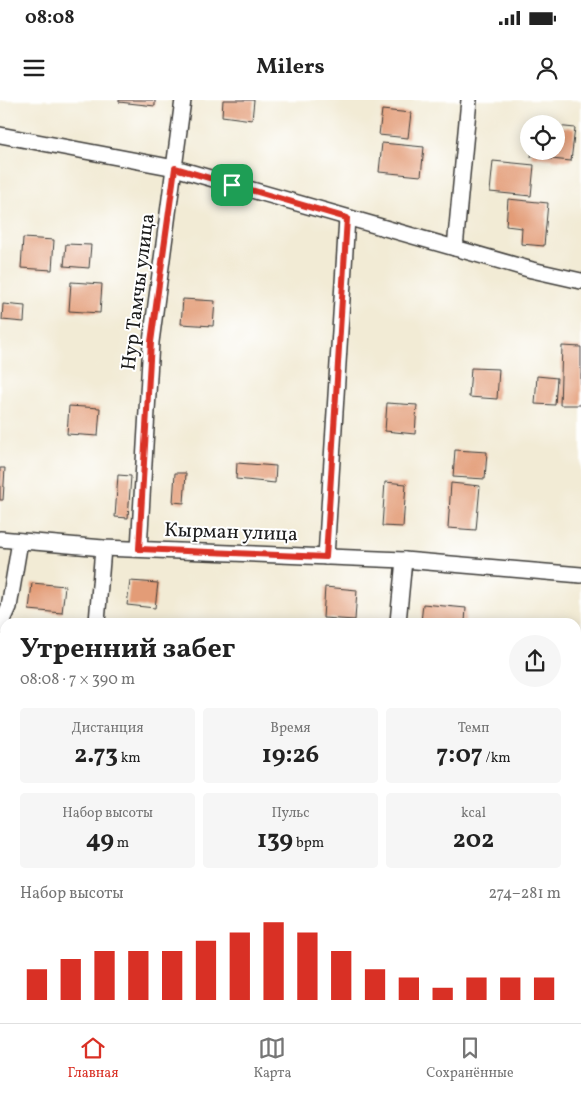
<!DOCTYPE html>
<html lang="ru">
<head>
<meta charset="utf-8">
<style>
  body { margin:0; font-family:Vollkorn,serif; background:#f6f6f6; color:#222; height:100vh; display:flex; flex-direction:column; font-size:19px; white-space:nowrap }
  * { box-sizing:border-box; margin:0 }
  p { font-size:16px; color:#767676 }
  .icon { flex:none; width:28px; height:28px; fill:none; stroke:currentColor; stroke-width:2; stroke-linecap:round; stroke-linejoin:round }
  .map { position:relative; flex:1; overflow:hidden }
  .details { position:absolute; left:0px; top:518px; width:581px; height:406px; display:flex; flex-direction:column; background:#fff; border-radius:15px 15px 0 0; box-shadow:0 2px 12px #0003 }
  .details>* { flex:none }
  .buttons { position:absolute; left:520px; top:15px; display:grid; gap:10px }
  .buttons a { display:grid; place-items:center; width:45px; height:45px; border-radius:50%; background:#fff; box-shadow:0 2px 12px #0003; font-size:25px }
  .pin { position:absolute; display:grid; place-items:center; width:42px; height:42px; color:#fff; margin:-21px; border-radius:10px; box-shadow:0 2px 8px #0006 }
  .round { display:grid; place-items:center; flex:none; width:52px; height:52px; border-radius:26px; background:#f6f6f6 }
  .overview { display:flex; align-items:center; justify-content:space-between; height:85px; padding:0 20px }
  h1 { font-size:28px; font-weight:700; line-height:38px }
  .figures { display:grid; grid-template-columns:repeat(3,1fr); gap:8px; height:85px; padding:5px 20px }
  .figures div { display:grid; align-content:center; border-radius:5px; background:#f6f6f6; text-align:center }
  .figures b { font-size:25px; font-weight:700 }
  .figures small { font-size:14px; font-weight:400 }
  .figures p { font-size:14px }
  .chart { height:140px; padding:10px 20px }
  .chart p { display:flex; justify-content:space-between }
  .chart svg { width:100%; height:90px; margin-top:5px; stroke:#d93025; stroke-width:6 }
  .status { display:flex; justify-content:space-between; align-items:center; height:35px; padding:0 25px; background:#fff; direction:ltr }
  .status svg { height:14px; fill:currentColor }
  header { display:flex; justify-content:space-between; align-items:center; height:65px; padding:0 20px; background:#fff; font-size:22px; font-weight:700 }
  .tabs { display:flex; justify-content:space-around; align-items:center; height:70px; border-top:1px solid #e0e0e0; background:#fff; font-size:14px; color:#767676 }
  .tabs a { display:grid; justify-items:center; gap:2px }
  .tabs .current { color:#d93025 }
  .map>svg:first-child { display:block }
  .building { fill:#e39c77 }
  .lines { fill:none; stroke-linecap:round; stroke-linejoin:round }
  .service-casing { stroke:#3c3b38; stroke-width:10 }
  .minor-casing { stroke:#3c3b38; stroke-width:18 }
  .service { stroke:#fff; stroke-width:8 }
  .minor { stroke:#fff; stroke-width:15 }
  .route-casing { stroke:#fff; stroke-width:10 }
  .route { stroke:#d93025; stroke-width:6 }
  .labels { text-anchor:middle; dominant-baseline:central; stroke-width:4; stroke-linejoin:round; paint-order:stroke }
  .street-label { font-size:20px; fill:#1c1c1c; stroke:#fff }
</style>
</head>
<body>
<div class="status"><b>08:08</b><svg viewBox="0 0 49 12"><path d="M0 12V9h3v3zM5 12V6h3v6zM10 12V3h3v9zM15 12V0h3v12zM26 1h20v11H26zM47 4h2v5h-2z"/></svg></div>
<header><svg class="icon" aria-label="menu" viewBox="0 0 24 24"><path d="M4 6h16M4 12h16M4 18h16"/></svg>Milers<svg class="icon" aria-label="person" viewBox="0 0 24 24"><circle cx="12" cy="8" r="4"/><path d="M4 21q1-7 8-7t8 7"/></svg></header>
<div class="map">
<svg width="581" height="923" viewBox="0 0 581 923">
  <rect width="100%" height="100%" fill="#fff"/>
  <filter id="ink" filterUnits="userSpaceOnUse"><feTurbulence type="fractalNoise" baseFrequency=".02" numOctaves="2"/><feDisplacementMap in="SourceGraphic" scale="10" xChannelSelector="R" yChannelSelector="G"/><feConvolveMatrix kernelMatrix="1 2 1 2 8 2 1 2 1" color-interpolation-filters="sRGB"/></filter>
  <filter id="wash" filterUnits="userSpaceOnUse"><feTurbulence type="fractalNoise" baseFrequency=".0096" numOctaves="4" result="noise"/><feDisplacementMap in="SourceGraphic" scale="20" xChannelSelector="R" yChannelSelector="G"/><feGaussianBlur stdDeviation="1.12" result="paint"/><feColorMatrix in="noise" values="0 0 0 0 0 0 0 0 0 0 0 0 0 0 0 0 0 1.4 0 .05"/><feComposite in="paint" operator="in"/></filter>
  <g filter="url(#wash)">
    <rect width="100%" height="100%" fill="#f2ebd5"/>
    <g id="blocks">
      <g class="building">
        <polygon points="119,0 155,0 155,6 119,2"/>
        <polygon points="223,0 254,0 252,20 222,16"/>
        <polygon points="382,10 411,13 408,38 379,35"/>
        <polygon points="556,26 575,28 571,61 531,57 532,51 556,51"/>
        <polygon points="382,43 424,47 421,76 379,72"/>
        <polygon points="493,61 534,65 531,96 490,92"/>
        <polygon points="508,99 548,103 544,146 521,144 522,128 506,126"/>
        <polygon points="23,138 54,140 52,170 21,168"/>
        <polygon points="66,144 91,145 89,168 64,166"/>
        <polygon points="71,182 102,184 100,213 69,211"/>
        <polygon points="183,199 215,201 213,226 181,224"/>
        <polygon points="3,204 25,206 24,222 2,220"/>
        <polygon points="562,246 581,247 581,305 560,305"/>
        <polygon points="471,268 499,269 497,299 469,297"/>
        <polygon points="537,276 557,278 555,305 535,304"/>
        <polygon points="387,303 417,305 415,334 385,331"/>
        <polygon points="69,306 100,308 98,336 67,334"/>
        <polygon points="455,350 487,352 485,379 453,377"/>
        <polygon points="237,363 276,366 275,383 236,379"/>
        <polygon points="0,368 5,368 3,400 0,400"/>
        <polygon points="175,373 186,373 184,403 173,402"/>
        <polygon points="118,375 131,376 128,418 115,417"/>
        <polygon points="385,382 406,384 403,427 382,426"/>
        <polygon points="451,383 480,386 476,430 448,428"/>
        <polygon points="130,481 158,483 155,508 127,505"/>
        <polygon points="32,483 65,486 62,513 29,510"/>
        <polygon points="325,487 357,490 355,520 323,518"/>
        <polygon points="423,504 466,508 465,522 421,522"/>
        <polygon points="576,546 581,546 581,577 576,576"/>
        <rect x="0" y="758" width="5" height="36"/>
        <rect x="88" y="919" width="30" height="4"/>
        <polygon points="294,919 317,919 316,923 294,923"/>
        <polygon points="377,919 403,919 403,923 376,923"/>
      </g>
    </g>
  </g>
  <g filter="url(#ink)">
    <use href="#blocks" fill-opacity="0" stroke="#3c3b38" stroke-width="1"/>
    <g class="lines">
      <g class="service-casing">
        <g id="service">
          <polyline points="0,694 5,695"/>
          <polyline points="0,747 5,748"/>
        </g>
      </g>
      <g class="minor-casing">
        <g id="minor">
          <polyline points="0,35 175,68 532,170 581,181"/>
          <polyline points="455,148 469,0"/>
          <polyline points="0,439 103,448 404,460 581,475"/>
          <polyline points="139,449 151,242 183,0"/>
          <polyline points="326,457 347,118"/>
          <polyline points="97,522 103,448"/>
          <polyline points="398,522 404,460"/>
          <polyline points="0,527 9,507 20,441"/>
          <polyline points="65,923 65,919"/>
          <polyline points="357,923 357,919"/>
        </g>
      </g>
      <use href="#service" class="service"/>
      <use href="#minor" class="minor"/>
    </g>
  </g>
  <g class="lines" filter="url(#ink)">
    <g class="route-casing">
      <polygon id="route" points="175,68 347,118 326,457 139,449 151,242"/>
    </g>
    <use href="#route" class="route"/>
  </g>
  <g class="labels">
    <g class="street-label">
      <text transform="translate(139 192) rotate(-83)">Нур Тамчы улица</text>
      <text transform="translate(231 433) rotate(2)">Кырман улица</text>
    </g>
  </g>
</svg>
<div class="buttons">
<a><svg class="icon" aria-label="locate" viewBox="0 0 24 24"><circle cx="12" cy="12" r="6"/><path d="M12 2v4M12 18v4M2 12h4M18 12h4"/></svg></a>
</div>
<div class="pin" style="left:232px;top:85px;background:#1e9e55"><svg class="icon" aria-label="arrive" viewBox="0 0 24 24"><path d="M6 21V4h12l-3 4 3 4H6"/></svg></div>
<section class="details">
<div class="overview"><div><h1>Утренний забег</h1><p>08:08 · 7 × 390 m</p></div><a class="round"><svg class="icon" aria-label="share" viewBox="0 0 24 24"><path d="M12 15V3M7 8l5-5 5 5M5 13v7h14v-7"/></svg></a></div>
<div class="figures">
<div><p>Дистанция</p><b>2.73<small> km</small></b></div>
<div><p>Время</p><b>19:26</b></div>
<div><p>Темп</p><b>7:07<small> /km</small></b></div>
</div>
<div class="figures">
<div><p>Набор высоты</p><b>49<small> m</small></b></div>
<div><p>Пульс</p><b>139<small> bpm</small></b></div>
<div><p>kcal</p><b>202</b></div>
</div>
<div class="chart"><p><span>Набор высоты</span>274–281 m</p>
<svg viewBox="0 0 160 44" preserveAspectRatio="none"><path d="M5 44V29M15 44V24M25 44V20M35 44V20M45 44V20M55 44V15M65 44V11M75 44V6M85 44V11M95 44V20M105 44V29M115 44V33M125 44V38M135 44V33M145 44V33M155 44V33"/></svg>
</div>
</section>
</div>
<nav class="tabs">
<a class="current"><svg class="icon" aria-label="home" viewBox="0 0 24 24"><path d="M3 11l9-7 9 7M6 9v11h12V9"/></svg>Главная</a>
<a><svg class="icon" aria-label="map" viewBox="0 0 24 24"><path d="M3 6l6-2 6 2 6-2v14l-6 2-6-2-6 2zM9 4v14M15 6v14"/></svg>Карта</a>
<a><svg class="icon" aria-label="saved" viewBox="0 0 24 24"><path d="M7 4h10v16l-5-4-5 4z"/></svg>Сохранённые</a>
</nav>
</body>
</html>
